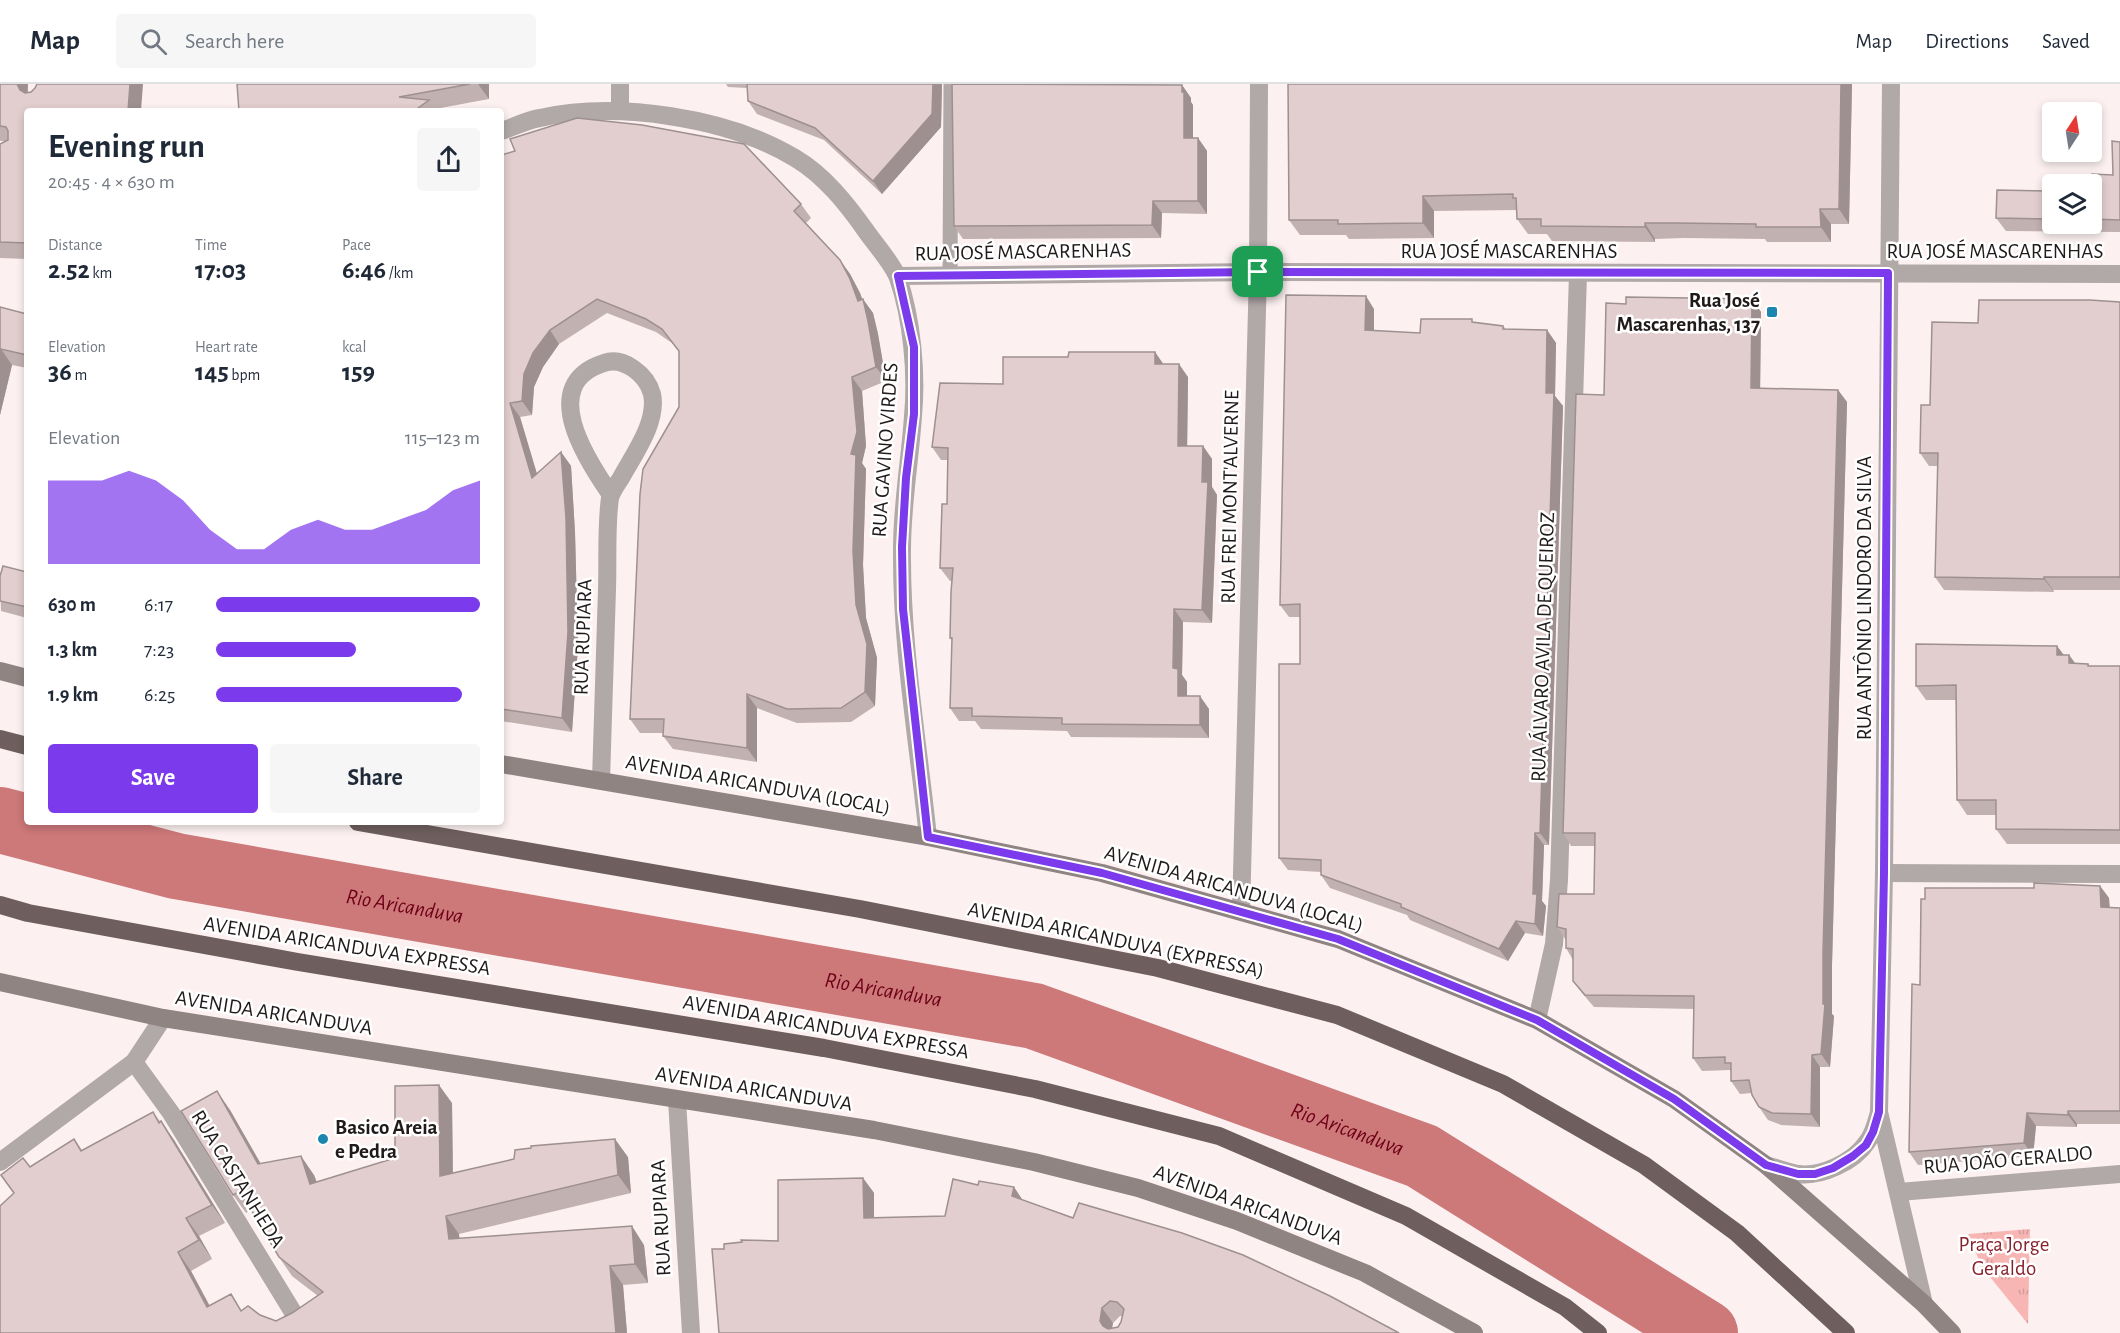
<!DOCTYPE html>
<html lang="en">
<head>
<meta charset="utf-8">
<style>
  body { margin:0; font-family:"Alegreya Sans",sans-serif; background:#f6f6f7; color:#1f2937; height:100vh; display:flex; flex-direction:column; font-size:22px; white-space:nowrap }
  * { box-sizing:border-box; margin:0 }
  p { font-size:20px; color:#747a83 }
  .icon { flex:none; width:33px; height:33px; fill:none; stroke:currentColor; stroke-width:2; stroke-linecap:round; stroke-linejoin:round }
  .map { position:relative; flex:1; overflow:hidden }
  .side { position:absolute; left:24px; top:24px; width:480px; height:717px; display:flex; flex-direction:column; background:#fff; border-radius:6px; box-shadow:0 3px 9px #0003 }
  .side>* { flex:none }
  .needle { width:39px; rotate:12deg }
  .tools { position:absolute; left:2042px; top:18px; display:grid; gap:12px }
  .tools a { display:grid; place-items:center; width:60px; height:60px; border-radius:6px; background:#fff; box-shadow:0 3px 9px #0003; font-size:30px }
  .pin { position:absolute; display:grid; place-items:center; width:51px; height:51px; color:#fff; margin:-26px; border-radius:12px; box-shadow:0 3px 9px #0006 }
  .round { display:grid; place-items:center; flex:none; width:63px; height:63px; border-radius:6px; background:#f6f6f7 }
  .overview { display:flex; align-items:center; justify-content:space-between; height:102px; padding:0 24px }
  h1 { font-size:33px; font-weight:700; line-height:45px }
  .metrics { display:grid; grid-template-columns:repeat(3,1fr); gap:9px; height:102px; padding:6px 24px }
  .metrics div { display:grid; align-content:center }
  .metrics b { font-size:26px; font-weight:700 }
  .metrics small { font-size:16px; font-weight:400 }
  .metrics p { font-size:16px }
  .chart { height:168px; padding:12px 24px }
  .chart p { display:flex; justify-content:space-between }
  .chart svg { width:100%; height:108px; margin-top:6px; fill:#7c3aed; opacity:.7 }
  .primary-button { display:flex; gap:12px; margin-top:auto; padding:12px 24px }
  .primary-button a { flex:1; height:69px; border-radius:6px; background:#7c3aed; color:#fff; font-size:24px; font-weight:700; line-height:69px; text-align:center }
  .primary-button a+a { background:#f6f6f7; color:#1f2937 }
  ul { padding:0 24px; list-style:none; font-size:20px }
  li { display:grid; grid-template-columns:96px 72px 1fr; align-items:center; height:45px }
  li i { height:15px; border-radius:8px; background:#7c3aed }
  header { display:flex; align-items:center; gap:36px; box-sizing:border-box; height:84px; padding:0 30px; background:#fff; border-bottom:2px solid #e0e1e3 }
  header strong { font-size:28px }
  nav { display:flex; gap:33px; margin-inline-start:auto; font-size:21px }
  .search { width:420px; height:54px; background:#f6f6f7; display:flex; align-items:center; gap:15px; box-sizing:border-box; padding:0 21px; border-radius:6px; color:#747a83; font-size:22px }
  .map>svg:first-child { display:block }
  .grass { fill:url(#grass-tufts) }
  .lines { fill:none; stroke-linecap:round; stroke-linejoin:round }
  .river { stroke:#cd7879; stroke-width:66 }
  .service { stroke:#b1a8a8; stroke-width:15 }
  .minor { stroke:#b1a8a8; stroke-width:18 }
  .secondary { stroke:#908483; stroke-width:18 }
  .trunk { stroke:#6e5f5e; stroke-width:18 }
  .wall { fill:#c2b1b1; fill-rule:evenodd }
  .shaded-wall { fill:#9e9090 }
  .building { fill:#e2cece; stroke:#9e9090; stroke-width:1.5; fill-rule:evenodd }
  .route-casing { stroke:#fff; stroke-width:12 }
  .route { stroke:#7c3aed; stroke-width:8 }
  .poi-dot { fill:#1d86af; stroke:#fff; stroke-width:2 }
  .labels { text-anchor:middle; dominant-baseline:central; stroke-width:5; stroke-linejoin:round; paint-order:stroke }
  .street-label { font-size:21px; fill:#211a1a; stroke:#fff }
  .poi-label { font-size:21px; font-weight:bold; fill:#211a1a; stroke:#fff; text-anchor:end }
  .park-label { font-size:21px; fill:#88232d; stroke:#fff }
  .water-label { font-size:22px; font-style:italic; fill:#6d0017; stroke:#fff }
</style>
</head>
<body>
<header>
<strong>Map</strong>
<div class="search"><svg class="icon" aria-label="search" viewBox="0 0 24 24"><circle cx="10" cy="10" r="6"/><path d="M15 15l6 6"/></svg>Search here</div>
<nav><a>Map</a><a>Directions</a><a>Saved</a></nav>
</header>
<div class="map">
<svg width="2120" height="1249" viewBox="0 0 2120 1249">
  <defs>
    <pattern id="grass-tufts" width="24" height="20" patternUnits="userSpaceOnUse" patternTransform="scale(1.5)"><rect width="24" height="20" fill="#f7b6b4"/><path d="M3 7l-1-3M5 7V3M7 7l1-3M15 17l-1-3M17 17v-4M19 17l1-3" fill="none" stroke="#d39c9a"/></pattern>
  </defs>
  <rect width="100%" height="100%" fill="#fcf0f0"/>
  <polygon class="grass" points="2030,1145 2028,1240 1982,1183 1968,1150"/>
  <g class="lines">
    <path class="river" id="s1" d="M0,736l176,46 858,150 388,140 283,177"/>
    <polyline class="service" points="950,192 951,0"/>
    <g class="minor">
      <polyline points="620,0 620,27"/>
      <polyline points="1891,0 1884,789 1879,1028 1924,1220"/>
      <path d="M501,47c13,-4 26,-11 39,-13 77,-17 187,-1 255,40 29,17 52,46 71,73 9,13 27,33 32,47 14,41 19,95 15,138 -3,44 -11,88 -11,133 -1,96 16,193 26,288"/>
      <polyline points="898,192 1258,188 2120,190"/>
      <path d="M601,696c2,-63 4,-127 6,-191 1,-29 -1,-64 3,-91 2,-7 7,-14 11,-20 13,-24 37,-56 31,-84 -5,-19 -28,-38 -48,-31 -67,21 -18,96 7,132"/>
      <polyline points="1884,789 2120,790"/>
      <polyline points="1241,827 1258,188 1259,0"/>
      <polyline points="1537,936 1554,860 1559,796 1578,190"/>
      <polyline points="134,978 171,1029 299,1238"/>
      <polyline points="677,1016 691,1249"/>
      <polyline points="0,1078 134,978 163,934"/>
      <path d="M1766,1081c10,3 21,7 32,9 23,3 56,-12 69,-32 7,-9 9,-19 12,-30"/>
      <polyline points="1899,1108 2120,1090"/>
    </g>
    <g class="secondary">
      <polyline points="0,587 27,594"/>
      <polyline points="501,680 928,753 1102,789 1338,855 1537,936 1674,1015 1766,1081 1924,1220 1952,1249"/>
      <polyline points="0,898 163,934 874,1046 1034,1078 1138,1104 1237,1137 1365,1189 1474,1249"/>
    </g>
    <g class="trunk">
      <polyline points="0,655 27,662"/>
      <polyline points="358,738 860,825 1158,884 1337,931 1503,1000 1644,1081 1737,1149 1846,1249"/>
      <polyline points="0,821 28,829 298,878 824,964 1035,1005 1219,1052 1406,1132 1565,1223 1598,1249"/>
    </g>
  </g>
  <g class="wall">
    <polygon points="0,0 28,0 27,175 0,174 0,60 4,57 0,57"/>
    <polygon points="237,0 489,0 489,15 435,25 437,27 239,27"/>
    <polygon points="726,0 942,0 941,43 882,110 824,56 757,30 748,17 747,4 728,3"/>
    <polygon points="1288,0 1852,0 1849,140 1831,140 1831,158 1767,158 1765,155 1684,154 1655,155 1655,158 1552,157 1547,150 1528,150 1517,135 1517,126 1434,127 1434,154 1349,155 1346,151 1300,151 1289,136"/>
    <polygon points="1182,1 1191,14 1191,18 1193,21 1193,54 1198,54 1207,67 1207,130 1162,129 1161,154 963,155 954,142"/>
    <polygon points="2120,58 2120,148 2006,147 1996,134 2052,107 2052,140 2091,140 2091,107 2113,91"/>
    <polygon points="501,71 801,120 811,134 806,139 840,176 850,190 860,209 862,215 873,229 878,250 886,297 862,307 866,362 862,379 866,385 863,481 866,534 877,574 875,622 851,638 797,639 757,624 757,678 673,665 663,652 663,649 640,649 630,635 679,323 679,268 672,259 656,248 607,229 559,260 543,283 534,303 532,331 520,333 537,390 561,368 571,382 575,448 578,562 572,648 501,637"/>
    <polygon points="1752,215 1761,228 1760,305 1838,306 1847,318 1832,881 1832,930 1834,932 1830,983 1820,983 1820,1043 1781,1041 1768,1036 1759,1023 1752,1009 1740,1010 1731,997 1731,988 1730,986 1702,987 1693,974 1694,925 1594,923 1582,909 1573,897 1573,876 1566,864 1566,856 1557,843 1594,810 1595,762 1571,762 1563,749 1604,311 1626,220"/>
    <polygon points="2120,218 2120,506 2053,506 2054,508 1944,506 1935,493 1938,382 1929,382 1920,369 1930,321 1978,239"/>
    <polygon points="0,223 27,230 27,284 12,281 0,331"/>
    <polygon points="1374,225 1374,247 1420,249 1474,239 1503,242 1506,245 1547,246 1556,259 1555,312 1563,322 1549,761 1544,761 1542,817 1546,822 1543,852 1525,849 1508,877 1410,836 1407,831 1330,804 1321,791 1321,788 1288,786 1279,774 1300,580 1300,533 1289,533 1280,521"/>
    <polygon points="1155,268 1163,280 1188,293 1187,362 1203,362 1212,375 1212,403 1217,411 1212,539 1183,538 1182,591 1187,598 1187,612 1209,625 1209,654 1071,653 1067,647 981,645 975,637 959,637 950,624 952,557 950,554 952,497 950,497 940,484 947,420 948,376 941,376 932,363 1003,300 1068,273"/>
    <polygon points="27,488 27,534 1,527 0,492"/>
    <polygon points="2057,562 2064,571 2069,571 2075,579 2088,580 2090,582 2120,582 2120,760 2007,760 1996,745 1996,731 1967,731 1957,716 1956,616 1926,616 1916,602"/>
    <polygon points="2100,802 2109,814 2110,824 2120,824 2120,1040 2077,1040 2077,1043 2036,1042 2033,1072 1918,1081 1909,1068 1925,815 2034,804"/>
    <polygon points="452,1019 453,1089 628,1073 631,1109 459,1150 459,1155 644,1161 648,1199 623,1201 627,1249 0,1249 14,1109 30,1083 74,1055 82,1066 153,1028 174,1056 225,1139 199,1152 212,1175 191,1187 210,1222 242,1226 260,1231 276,1237 292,1229 318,1212 292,1192 279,1173 251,1126 246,1129 233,1111 230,1026 261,1080 314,1091 317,1098 395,1074"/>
    <path d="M863,1094l11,15v25l71,-2 78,-16 367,127 -671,6 5,-84 54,-8zM1120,1232h2l-1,6 -3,5 -6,1 1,-5z"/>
  </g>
  <g class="shaded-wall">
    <polygon points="17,0 28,0 27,14 20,6"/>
    <polygon points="130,0 143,0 141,27 128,27"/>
    <polygon points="478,0 489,0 489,15"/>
    <polygon points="933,0 942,0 941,43 882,110 873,97"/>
    <polygon points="1841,0 1852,0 1849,140 1839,125"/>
    <polygon points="1182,1 1191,14 1191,18 1193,21 1193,66 1184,54"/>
    <polygon points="1198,54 1207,67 1207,130 1198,117"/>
    <polygon points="1423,112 1434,127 1434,154 1423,139"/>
    <polygon points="1153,117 1162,129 1161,154 1152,141"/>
    <polygon points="1820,125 1831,140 1831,158 1821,143"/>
    <polygon points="1645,139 1655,155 1655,158 1645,143"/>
    <polygon points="840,176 850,190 860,209 864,220 863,215 873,229 878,250 886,297 876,283 858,217"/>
    <polygon points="1366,212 1374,225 1374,259 1365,246"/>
    <polygon points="1752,215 1761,228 1760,317 1751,304"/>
    <polygon points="550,246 559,260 543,283 534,303 532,331 522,317 524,290 533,269"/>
    <polygon points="1547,246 1556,259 1555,312 1563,322 1549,761 1540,749"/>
    <polygon points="1,265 12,281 0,331 0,267"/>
    <polygon points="1155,268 1164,281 1155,280"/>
    <polygon points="1179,280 1188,293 1187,375 1178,362"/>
    <polygon points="852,293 862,307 866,362 862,379 866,385 863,481 866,534 877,574 875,622 865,608 856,521 853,467 851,370"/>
    <polygon points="1838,306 1847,318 1832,881 1832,930 1834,932 1830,983 1821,970 1823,920 1823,868"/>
    <polygon points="510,319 520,333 542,407 532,394"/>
    <polygon points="1203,362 1212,375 1212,403 1217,411 1212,539 1202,526"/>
    <polygon points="561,368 571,382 575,448 578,562 572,648 562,634"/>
    <polygon points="2044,493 2053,506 2054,508 2044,495"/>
    <polygon points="1174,525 1183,538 1182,591 1187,598 1187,625 1178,612 1173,584"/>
    <polygon points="2057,562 2068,577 2057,571"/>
    <polygon points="2069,571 2080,586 2069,579"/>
    <polygon points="747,610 757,624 757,678 747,664"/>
    <polygon points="1200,612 1209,625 1209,654 1200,641"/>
    <polygon points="1535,749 1544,761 1542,817 1546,822 1543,852 1535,840 1533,810"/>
    <polygon points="2100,802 2109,814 2110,836 2101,823"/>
    <polygon points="1516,837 1525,849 1508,877 1499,865"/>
    <polygon points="1812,971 1820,983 1820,1043 1811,1030"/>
    <polygon points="439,1001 452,1019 453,1111 440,1092"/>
    <polygon points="217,1007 230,1026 271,1098 258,1080"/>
    <polygon points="2068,1027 2077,1040 2077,1043 2068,1031"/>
    <polygon points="2027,1029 2036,1042 2033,1072 2024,1059"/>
    <polygon points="161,1037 174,1056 225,1139 212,1121"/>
    <polygon points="615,1055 628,1073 631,1109 618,1091"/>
    <polygon points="301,1072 314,1091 323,1118 310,1100"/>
    <polygon points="863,1094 874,1109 874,1149 864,1134"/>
    <polygon points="1014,1103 1024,1118 1012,1112"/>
    <polygon points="446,1132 459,1150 462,1174 449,1155"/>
    <polygon points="186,1134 199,1152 212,1175 199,1156"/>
    <polygon points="632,1142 644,1161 648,1199 635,1180"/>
    <polygon points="178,1168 191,1187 220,1242 207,1223"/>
    <polygon points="610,1182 623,1201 627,1249 616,1249"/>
    <polygon points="1102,1224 1113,1239 1111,1249 1108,1249 1100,1237"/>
  </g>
  <g class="building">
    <polygon points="0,0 17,0 20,6 25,9 31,8 35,4 37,0 130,0 128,27 27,27 27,159 0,158 0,60 8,56 8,47 6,43 0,42"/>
    <polygon points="237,0 470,0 399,13 429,16 414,27 239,27"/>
    <polygon points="747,0 933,0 932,30 873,97 815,44 748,17"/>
    <polygon points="952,0 1182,1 1182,8 1184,8 1184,54 1198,54 1198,117 1153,117 1152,141 954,142"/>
    <polygon points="1288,0 1841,0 1839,125 1820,125 1821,143 1756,143 1756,140 1674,139 1645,139 1645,143 1541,142 1541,135 1517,135 1516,114 1513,114 1513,110 1423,112 1423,139 1338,140 1338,136 1289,136"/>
    <polygon points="577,34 642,41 744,60 801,120 794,127 840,176 850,195 858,217 863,215 868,237 876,283 852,293 857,348 851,370 856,371 853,467 856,521 867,560 865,608 841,624 787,625 747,610 747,664 663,652 664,635 630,635 640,410 643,385 679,323 679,267 662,245 646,235 597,215 550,246 533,269 524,290 522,317 510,319 532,394 561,368 566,434 568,548 562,634 501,625 501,71 515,67 510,55"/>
    <polygon points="2112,57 2120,58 2120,136 2091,135 2092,90 2113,91"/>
    <polygon points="1997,106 2052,107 2052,135 1996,134"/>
    <polygon points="1286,211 1366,212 1365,246 1420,249 1421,235 1472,235 1472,238 1503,242 1503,245 1547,246 1546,309 1554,309 1540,749 1535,749 1533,810 1537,810 1535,840 1516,837 1499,865 1401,823 1401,820 1321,791 1321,776 1279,774 1279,580 1300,580 1300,520 1280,521"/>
    <polygon points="1626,213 1752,215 1751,304 1838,306 1823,868 1823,920 1825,920 1821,970 1812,971 1811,1030 1772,1029 1759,1023 1752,1011 1749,996 1731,997 1731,979 1725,979 1725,973 1693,974 1694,912 1585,911 1573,897 1573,865 1566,864 1566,845 1557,843 1559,810 1594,810 1595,749 1563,749 1576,310 1604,311 1606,219 1626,220"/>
    <polygon points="1979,216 2090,216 2120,218 2120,493 2044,493 2044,495 1935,493 1938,369 1920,369 1921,321 1930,321 1932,238 1978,239"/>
    <polygon points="0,223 27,230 27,271 1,265 0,267"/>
    <polygon points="1069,268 1155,268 1155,280 1179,280 1178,362 1203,362 1202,398 1208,398 1202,526 1174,525 1173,584 1178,585 1178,612 1200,612 1200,641 1062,640 1062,634 972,632 972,624 950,624 952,554 950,554 951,508 953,484 940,484 942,420 947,420 948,364 932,363 940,299 1003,300 1003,273 1068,273"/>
    <polygon points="3,482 27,488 27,523 0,517 0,492"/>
    <polygon points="1916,560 2057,562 2057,571 2069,571 2069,579 2088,580 2088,582 2120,582 2120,746 1996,745 1996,716 1957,716 1956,601 1916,602"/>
    <polygon points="2034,799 2100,802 2101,823 2120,824 2120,1027 2068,1027 2068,1031 2027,1029 2024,1059 1909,1068 1912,900 1920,901 1921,815 1925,815 1925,804 2034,804"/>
    <polygon points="439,1001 440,1092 514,1075 515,1066 531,1064 531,1062 615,1055 618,1091 446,1132 449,1155 632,1142 635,1180 610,1182 616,1249 0,1249 0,1122 14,1109 1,1091 23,1074 30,1083 74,1055 81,1067 153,1028 159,1039 161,1037 212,1121 186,1134 199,1156 178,1168 207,1223 231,1210 241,1227 248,1222 260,1231 276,1237 292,1229 323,1208 279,1173 240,1107 233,1111 181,1027 217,1007 258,1080 301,1072 310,1100 395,1074 395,1002"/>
    <path d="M863,1094l1,40 81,-2 8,-37 25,6 1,-4 35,6 -2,9 61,22 6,-15 103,30 61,22 87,41 69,37h-680l-7,-84h12v-5l18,-2 -1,-2 37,1v-61zM1110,1217l7,1 7,7 -3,13 -3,5 -10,2 -5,-3 -3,-5 2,-13z"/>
  </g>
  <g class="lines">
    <g class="route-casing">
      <polygon id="route" points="1258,188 1888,189 1884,789 1879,1028 1873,1048 1866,1061 1853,1072 1833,1084 1815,1090 1798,1090 1766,1081 1674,1015 1537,936 1338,855 1102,789 928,753 903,525 902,463 906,394 914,330 914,263 898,192"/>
    </g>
    <use href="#route" class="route"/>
  </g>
  <g class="poi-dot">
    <rect x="1766" y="222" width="12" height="12" rx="3"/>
    <circle cx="323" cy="1055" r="6"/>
  </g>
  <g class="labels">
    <g class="street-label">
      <text x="1509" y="167">RUA JOSÉ MASCARENHAS</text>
      <text x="1995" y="167">RUA JOSÉ MASCARENHAS</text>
      <text transform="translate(1023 168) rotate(-1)">RUA JOSÉ MASCARENHAS</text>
      <text transform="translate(885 366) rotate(-86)">RUA GAVINO VIRDES</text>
      <text transform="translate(1230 413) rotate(-89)">RUA FREI MONT'ALVERNE</text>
      <text transform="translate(1864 514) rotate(-90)">RUA ANTÔNIO LINDORO DA SILVA</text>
      <text transform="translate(583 553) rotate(-88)">RUA RUPIARA</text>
      <text transform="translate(1543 563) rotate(-88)">RUA ÁLVARO AVILA DE QUEIROZ</text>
      <text transform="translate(758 701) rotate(10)">AVENIDA ARICANDUVA (LOCAL)</text>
      <text transform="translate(1234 805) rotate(16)">AVENIDA ARICANDUVA (LOCAL)</text>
      <text transform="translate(1116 856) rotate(12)">AVENIDA ARICANDUVA (EXPRESSA)</text>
      <text transform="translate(347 862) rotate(9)">AVENIDA ARICANDUVA EXPRESSA</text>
      <text transform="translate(274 929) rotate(9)">AVENIDA ARICANDUVA</text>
      <text transform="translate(826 943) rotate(10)">AVENIDA ARICANDUVA EXPRESSA</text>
      <text transform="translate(754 1005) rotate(9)">AVENIDA ARICANDUVA</text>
      <text transform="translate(2008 1076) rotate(-5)">RUA JOÃO GERALDO</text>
      <text transform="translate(238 1095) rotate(58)">RUA CASTANHEDA</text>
      <text transform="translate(1248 1121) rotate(20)">AVENIDA ARICANDUVA</text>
      <text transform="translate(661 1134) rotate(-93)">RUA RUPIARA</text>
    </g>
    <g class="poi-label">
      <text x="1760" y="216">Rua José<tspan x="1760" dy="24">Mascarenhas, 137</tspan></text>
      <text x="335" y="1043" text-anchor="start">Basico Areia<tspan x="335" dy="24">e Pedra</tspan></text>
    </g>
    <g class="park-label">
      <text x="2004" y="1160">Praça Jorge<tspan x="2004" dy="24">Geraldo</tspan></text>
    </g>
    <g class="water-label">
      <text stroke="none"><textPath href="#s1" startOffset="414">Rio Aricanduva</textPath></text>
      <text stroke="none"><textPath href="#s1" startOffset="900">Rio Aricanduva</textPath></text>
      <text stroke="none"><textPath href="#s1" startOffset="1386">Rio Aricanduva</textPath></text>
    </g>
  </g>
</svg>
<div class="tools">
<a><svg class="needle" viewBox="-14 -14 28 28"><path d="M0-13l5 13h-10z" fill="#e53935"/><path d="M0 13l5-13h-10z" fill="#747a83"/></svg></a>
<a><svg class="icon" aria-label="layers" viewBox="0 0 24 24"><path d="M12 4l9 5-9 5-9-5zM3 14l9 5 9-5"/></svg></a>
</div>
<div class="pin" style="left:1258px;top:188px;background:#1e9e55"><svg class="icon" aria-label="arrive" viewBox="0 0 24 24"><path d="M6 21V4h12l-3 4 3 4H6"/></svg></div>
<section class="side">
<div class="overview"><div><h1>Evening run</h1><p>20:45 · 4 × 630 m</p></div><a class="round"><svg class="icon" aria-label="share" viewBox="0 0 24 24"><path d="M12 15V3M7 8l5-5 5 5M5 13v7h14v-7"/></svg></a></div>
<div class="metrics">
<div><p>Distance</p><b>2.52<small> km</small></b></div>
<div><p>Time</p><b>17:03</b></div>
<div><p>Pace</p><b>6:46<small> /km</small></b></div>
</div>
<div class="metrics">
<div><p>Elevation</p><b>36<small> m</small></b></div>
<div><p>Heart rate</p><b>145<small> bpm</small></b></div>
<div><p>kcal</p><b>159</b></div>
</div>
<div class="chart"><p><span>Elevation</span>115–123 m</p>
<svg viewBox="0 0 160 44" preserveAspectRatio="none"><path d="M0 44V10L10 10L20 10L30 6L40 10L50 18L60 30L70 38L80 38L90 30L100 26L110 30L120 30L130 26L140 22L150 14L160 10V44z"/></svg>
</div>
<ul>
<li><b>630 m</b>6:17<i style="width:100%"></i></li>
<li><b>1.3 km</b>7:23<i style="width:53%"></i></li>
<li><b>1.9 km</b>6:25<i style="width:93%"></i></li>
</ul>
<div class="primary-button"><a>Save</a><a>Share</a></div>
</section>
</div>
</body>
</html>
